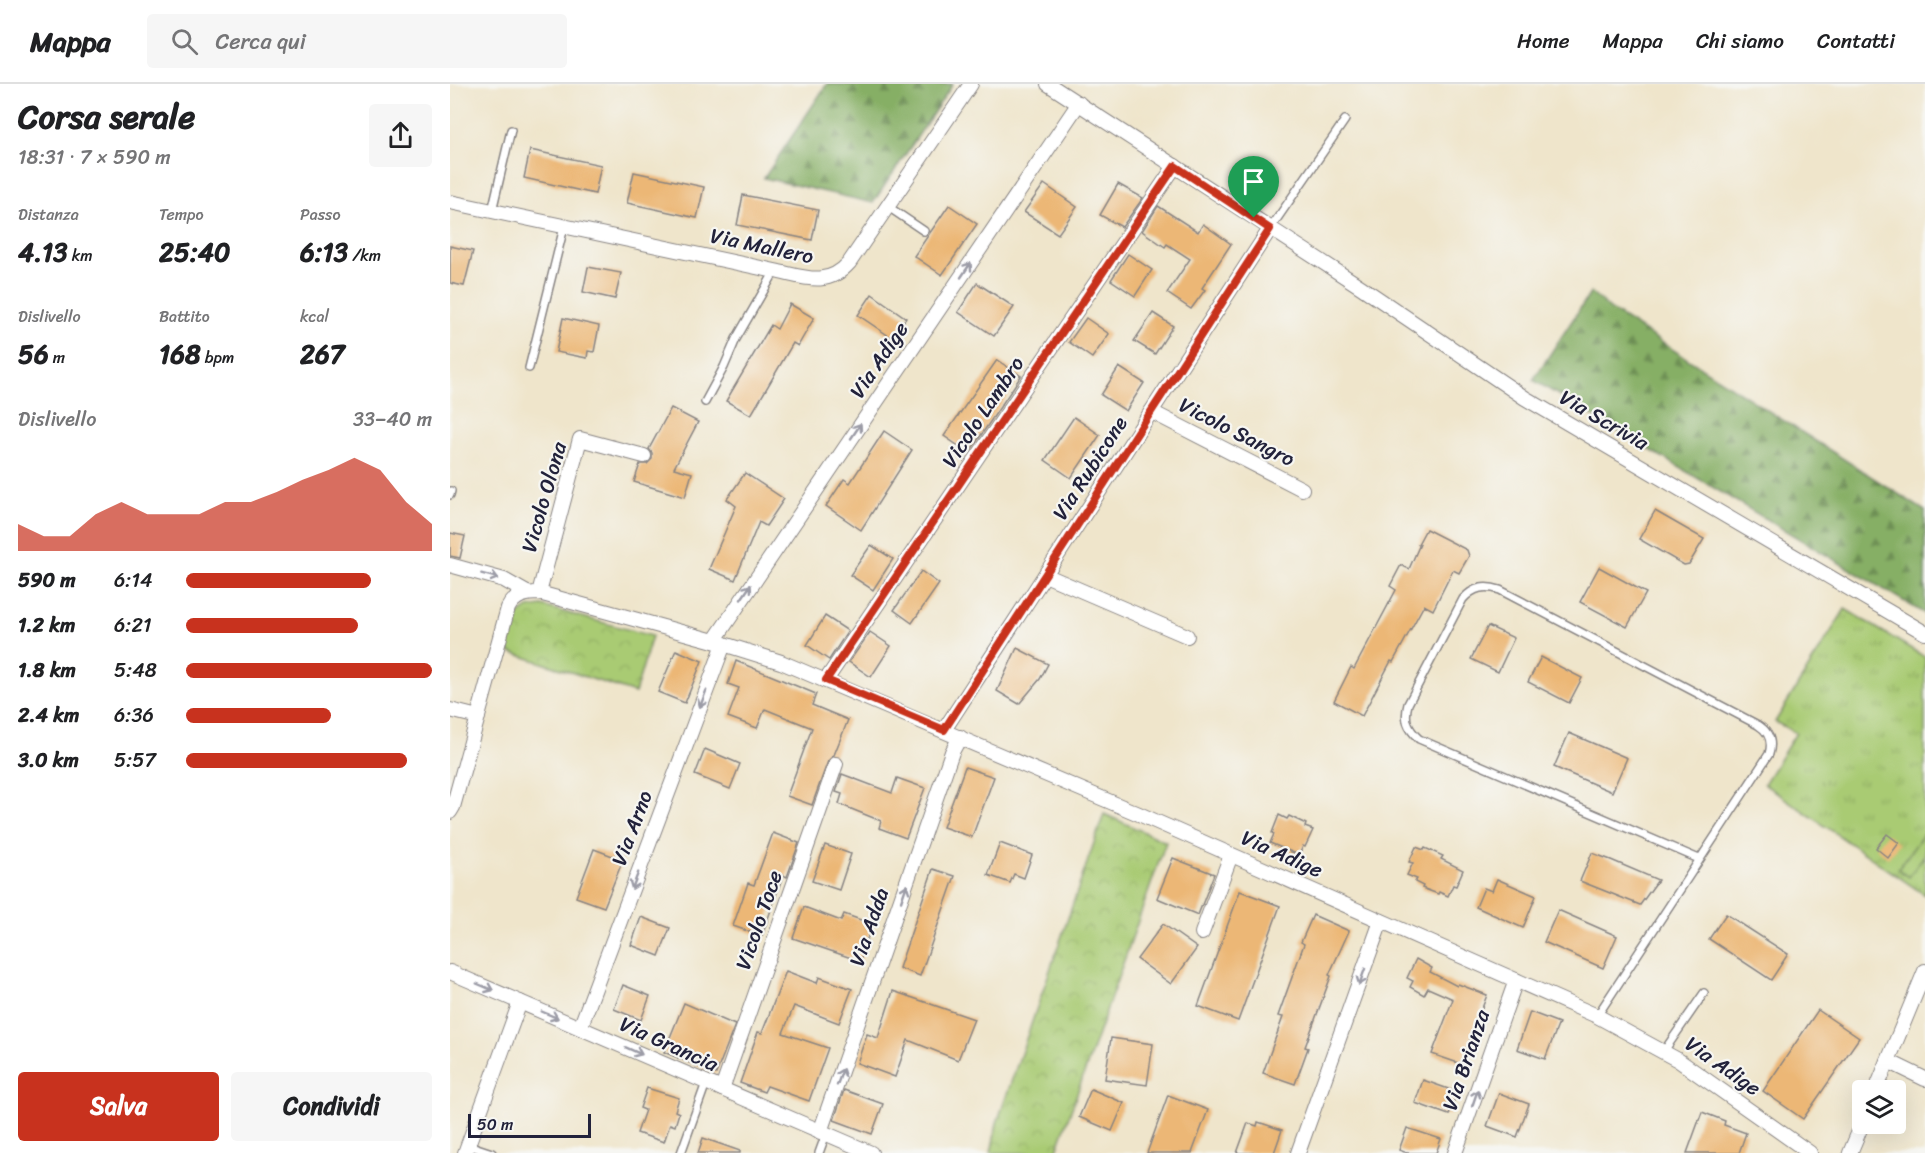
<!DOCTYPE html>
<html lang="it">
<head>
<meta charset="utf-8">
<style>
  body { margin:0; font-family:Sriracha,sans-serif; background:#f6f6f6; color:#202124; height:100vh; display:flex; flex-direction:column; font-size:22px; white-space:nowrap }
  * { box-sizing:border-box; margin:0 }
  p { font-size:20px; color:#757577 }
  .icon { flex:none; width:33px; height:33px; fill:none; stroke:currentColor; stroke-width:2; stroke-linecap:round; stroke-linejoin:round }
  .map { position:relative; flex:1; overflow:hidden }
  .details { display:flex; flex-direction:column; background:#fff; width:450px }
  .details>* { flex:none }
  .fabs { position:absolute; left:1402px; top:996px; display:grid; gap:12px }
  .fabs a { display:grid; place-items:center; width:54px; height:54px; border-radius:6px; background:#fff; box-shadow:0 6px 24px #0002; font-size:30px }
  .scale { position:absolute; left:18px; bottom:15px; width:123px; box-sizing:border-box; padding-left:6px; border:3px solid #22223b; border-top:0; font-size:16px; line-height:21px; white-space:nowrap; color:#22223b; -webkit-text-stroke:4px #f6f6f2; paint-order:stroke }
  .pin { position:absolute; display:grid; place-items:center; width:51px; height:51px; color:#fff; margin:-62px -26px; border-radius:50% 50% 50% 0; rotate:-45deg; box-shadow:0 0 6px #0007 }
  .pin .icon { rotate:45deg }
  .round { display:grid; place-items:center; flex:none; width:63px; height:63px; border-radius:6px; background:#f6f6f6 }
  .head { display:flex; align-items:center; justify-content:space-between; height:102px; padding:0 18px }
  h1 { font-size:33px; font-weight:700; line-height:45px }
  .metrics { display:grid; grid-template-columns:repeat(3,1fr); gap:9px; height:102px; padding:6px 18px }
  .metrics div { display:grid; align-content:center }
  .metrics b { font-size:26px; font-weight:700 }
  .metrics small { font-size:16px; font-weight:400 }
  .metrics p { font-size:16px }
  .chart { height:168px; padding:12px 18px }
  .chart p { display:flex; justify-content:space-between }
  .chart svg { width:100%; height:108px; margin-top:6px; fill:#c8321e; opacity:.7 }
  .cta { display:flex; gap:12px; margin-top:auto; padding:12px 18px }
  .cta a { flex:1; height:69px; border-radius:6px; background:#c8321e; color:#fff; font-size:24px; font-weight:700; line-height:69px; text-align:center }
  .cta a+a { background:#f6f6f6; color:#202124 }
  ul { padding:0 18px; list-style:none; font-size:20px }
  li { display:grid; grid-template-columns:96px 72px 1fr; align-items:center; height:45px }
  li i { height:15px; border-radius:8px; background:#c8321e }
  header { display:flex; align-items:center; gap:36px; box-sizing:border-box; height:84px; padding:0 30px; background:#fff; border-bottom:2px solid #e0e0e0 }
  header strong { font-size:28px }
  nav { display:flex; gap:33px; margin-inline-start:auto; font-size:21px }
  .search { width:420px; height:54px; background:#f6f6f6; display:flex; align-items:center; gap:15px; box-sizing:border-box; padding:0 21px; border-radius:6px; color:#757577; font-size:22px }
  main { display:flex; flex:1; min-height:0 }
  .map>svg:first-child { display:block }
  .grass { fill:url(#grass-tufts); stroke:#667657; stroke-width:1.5 }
  .forest { fill:url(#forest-firs); stroke:#546850; stroke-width:1.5 }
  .park { fill:url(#park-crowns); stroke:#667657; stroke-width:1.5 }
  .garden { fill:#a9cb73; stroke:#667657; stroke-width:1.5 }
  .building { fill:#ecb776 }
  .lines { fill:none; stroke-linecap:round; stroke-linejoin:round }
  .lane-casing { stroke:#888483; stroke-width:10 }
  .street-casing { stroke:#888483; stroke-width:16 }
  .lane { stroke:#fff; stroke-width:7 }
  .street { stroke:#fff; stroke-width:14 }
  .oneway { stroke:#9c9ca7 }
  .route-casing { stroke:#fff; stroke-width:12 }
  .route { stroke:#c8321e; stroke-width:8 }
  .labels { text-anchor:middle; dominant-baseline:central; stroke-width:4.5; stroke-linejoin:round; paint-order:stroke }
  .street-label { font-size:21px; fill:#22223b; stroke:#f6f6f2 }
</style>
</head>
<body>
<header>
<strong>Mappa</strong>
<div class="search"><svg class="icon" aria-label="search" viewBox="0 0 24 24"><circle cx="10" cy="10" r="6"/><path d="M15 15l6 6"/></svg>Cerca qui</div>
<nav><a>Home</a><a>Mappa</a><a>Chi siamo</a><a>Contatti</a></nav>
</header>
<main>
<section class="details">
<div class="head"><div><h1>Corsa serale</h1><p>18:31 · 7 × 590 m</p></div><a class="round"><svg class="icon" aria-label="share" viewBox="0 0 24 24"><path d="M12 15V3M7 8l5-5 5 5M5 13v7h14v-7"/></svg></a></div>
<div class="metrics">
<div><p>Distanza</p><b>4.13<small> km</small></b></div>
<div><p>Tempo</p><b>25:40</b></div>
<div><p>Passo</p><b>6:13<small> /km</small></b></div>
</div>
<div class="metrics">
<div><p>Dislivello</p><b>56<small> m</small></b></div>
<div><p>Battito</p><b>168<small> bpm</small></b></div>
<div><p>kcal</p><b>267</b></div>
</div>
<div class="chart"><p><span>Dislivello</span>33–40 m</p>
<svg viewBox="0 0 160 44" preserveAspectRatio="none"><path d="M0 44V33L10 38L20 38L30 29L40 24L50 29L60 29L70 29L80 24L90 24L100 20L110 15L120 11L130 6L140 11L150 24L160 33V44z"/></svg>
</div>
<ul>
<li><b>590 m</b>6:14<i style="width:75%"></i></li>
<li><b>1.2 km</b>6:21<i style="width:70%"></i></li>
<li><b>1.8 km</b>5:48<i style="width:100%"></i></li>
<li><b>2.4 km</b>6:36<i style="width:59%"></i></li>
<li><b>3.0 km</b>5:57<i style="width:90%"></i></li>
</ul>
<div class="cta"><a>Salva</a><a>Condividi</a></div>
</section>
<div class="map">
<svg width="1475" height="1069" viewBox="0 0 1475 1069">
  <defs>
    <pattern id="grass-tufts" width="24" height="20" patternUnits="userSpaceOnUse" patternTransform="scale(1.5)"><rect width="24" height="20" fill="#a9cb73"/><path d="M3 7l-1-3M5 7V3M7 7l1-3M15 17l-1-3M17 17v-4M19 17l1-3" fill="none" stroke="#91ae64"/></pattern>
    <pattern id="forest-firs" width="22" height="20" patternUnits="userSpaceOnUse" patternTransform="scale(1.5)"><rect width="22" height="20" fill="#86af65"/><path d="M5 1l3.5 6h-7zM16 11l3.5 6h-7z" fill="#6d8e54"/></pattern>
    <pattern id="park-crowns" width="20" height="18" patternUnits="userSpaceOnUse" patternTransform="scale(1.5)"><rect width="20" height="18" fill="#a9cb73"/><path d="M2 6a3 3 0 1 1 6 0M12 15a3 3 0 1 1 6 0" fill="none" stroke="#91ae64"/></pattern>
  </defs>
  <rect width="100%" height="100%" fill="#f6f6f2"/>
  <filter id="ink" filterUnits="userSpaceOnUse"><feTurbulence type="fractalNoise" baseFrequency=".0167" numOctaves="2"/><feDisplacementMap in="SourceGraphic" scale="12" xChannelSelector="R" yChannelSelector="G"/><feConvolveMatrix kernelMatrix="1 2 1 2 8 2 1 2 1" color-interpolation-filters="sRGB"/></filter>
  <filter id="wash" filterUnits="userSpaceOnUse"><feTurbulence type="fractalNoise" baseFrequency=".008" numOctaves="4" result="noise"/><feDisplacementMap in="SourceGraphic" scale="24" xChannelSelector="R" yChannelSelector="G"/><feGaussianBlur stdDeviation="1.35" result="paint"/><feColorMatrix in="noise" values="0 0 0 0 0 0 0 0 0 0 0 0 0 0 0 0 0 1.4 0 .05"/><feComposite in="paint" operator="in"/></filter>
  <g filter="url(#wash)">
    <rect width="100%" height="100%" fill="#efe5cb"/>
    <polygon class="grass" points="1395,525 1475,573 1475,748 1449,785 1459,792 1475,770 1475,811 1314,700 1346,649 1325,638"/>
    <g class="forest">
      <polygon points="377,0 503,0 423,119 314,94"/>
      <polygon points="1141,208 1161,226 1475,427 1475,530 1083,296"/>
    </g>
    <g class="park">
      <polygon points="92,522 202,552 185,609 56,567 68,531 78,524"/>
      <polygon points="654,730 716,758 606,1069 541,1069 547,1039"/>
    </g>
    <polygon class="garden" points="1475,748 1475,770 1459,793 1448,785"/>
    <g id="blocks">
      <g class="building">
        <polygon points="80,66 151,81 145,110 74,94"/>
        <polygon points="184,88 254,103 247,134 177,119"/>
        <polygon points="594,100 627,123 608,150 574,128"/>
        <polygon points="668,100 693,114 672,143 650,131"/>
        <polygon points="293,111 368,126 362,156 287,141"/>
        <polygon points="499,121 527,140 492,191 464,172"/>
        <polygon points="708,122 748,148 753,140 781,160 752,204 755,206 741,225 717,209 740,175 717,160 715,163 692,147"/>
        <polygon points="0,162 23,167 14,202 0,199"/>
        <polygon points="678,170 702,186 685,212 661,196"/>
        <polygon points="138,183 171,189 165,215 133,208"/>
        <polygon points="527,199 564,223 544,252 508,228"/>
        <polygon points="422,210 456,234 442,254 408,231"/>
        <polygon points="340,220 364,234 348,262 343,259 301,331 276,317 321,241 327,245"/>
        <polygon points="703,229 723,242 705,270 684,257"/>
        <polygon points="113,234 149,242 144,268 138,267 137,274 106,268"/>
        <polygon points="636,234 659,250 642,274 619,258"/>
        <polygon points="547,276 571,292 519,369 494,352"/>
        <polygon points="669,283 694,299 676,327 651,311"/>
        <polygon points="221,324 248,338 224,384 242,389 235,413 184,398 190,380 197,380 202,375 202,369 199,365"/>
        <polygon points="624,333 650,351 621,394 595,376"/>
        <polygon points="434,347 462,366 411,446 376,422 394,395 400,399"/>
        <polygon points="295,389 334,415 316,442 309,438 285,496 259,485 286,422 277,415"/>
        <polygon points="1205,427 1254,455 1239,480 1234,481 1189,455"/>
        <polygon points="976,445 1017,466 1019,472 1009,489 1003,486 983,526 974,521 943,578 941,577 912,632 884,617 901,583 904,585 946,506 940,502 951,481 959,485 970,460 968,460"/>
        <polygon points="0,449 15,452 10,474 0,472"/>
        <polygon points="421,461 443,475 423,506 400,491"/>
        <polygon points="1149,483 1196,509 1177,543 1130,518"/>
        <polygon points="471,487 489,500 462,539 444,526"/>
        <polygon points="375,532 398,547 379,576 357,561"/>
        <polygon points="1038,542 1064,554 1048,588 1021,575"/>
        <polygon points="420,548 441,562 421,593 399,578"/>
        <polygon points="567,564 598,580 590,595 569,620 547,607"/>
        <polygon points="226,566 252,577 235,619 208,608"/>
        <polygon points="1091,573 1132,594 1119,619 1078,598"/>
        <polygon points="286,577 366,610 362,621 398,636 384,671 378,677 362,721 337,712 362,644 315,625 307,644 278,633 289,604 278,600"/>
        <polygon points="1119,649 1177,674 1162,708 1104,683"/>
        <polygon points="255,665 290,680 280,705 245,691"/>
        <polygon points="515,683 544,693 522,753 493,743"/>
        <polygon points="392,690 442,709 447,694 475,704 456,754 429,744 431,737 389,720 392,710 386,708"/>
        <polygon points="829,731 837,735 839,732 856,740 855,743 863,746 855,763 853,762 849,771 820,759 824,750 822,749"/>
        <polygon points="323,749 349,759 337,793 333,791 312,852 283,842 298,799 304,801"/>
        <polygon points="1437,750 1449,759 1438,774 1426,764"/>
        <polygon points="550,759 582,771 574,794 564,790 560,799 538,791"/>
        <polygon points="375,761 401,770 389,806 362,797"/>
        <polygon points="966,763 974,766 975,764 993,772 991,775 1013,786 1006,802 1003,801 998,812 989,808 988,810 972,804 973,802 965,798 967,795 957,791 963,779 959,778"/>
        <polygon points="144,765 173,776 154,823 126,813"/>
        <polygon points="1142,769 1161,776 1208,796 1190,821 1130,797"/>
        <polygon points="723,774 764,790 748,831 707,814"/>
        <polygon points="483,785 505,792 470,892 449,884"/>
        <polygon points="1047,795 1086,812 1073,844 1026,823 1034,804 1042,807"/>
        <polygon points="790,807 830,822 788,937 748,922"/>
        <polygon points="354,823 391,837 394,830 422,840 410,877 343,854"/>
        <polygon points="1108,826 1167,852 1153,884 1094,858"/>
        <polygon points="1276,830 1338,870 1321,896 1259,855"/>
        <polygon points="863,831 899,847 879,891 881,892 855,963 858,964 845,1000 813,989 833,933 828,932 854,860 851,858"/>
        <polygon points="191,833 220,844 209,872 181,861"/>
        <polygon points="713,840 747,864 721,900 687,875"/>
        <polygon points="966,875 982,884 980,888 1007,902 1008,900 1037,911 1011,980 982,970 1003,915 978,904 974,911 960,903 963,897 957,894"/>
        <polygon points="336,887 367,899 369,893 402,905 389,939 344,922 333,949 378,964 359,1017 317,1002 314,1008 290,999 308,948 312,949"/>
        <polygon points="173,901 200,912 191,936 164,925"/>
        <polygon points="443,907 524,935 508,976 458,956 445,993 407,979 417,950 428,954"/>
        <polygon points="234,919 285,941 266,990 214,968"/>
        <polygon points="1368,926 1409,954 1353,1035 1313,1007"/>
        <polygon points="1080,928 1109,939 1095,975 1067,965"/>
        <polygon points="661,954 703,960 697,1001 655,995"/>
        <polygon points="973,996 1007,1008 999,1031 965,1019"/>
        <polygon points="197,1004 229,1014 225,1027 229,1029 225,1042 220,1040 214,1058 187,1049 195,1026 190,1024"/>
        <polygon points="641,1005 674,1019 662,1047 629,1033"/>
        <polygon points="394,1006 433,1020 422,1050 384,1036"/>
        <polygon points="1049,1009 1079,1020 1067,1053 1037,1042"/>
        <polygon points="718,1011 758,1026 742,1069 697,1069"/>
        <polygon points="1252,1028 1275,1037 1274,1041 1296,1049 1289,1069 1237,1069"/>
        <polygon points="808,1038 832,1046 824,1069 787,1069 798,1039 807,1042"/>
        <polygon points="957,1044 991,1055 986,1069 957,1069 949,1066"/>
        <polygon points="253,1054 290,1067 290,1069 248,1069"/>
      </g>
    </g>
  </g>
  <g filter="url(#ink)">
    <use href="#blocks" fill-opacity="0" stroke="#888483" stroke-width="1.5"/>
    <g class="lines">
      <g class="lane-casing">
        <g id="lane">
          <polyline points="437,122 474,147"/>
          <polyline points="42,127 61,46"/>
          <polyline points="820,145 895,36"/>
          <polyline points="79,284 114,143"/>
          <polyline points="255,318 274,283 286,255 325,187"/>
          <polyline points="0,411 1,407"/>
          <path d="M1147,932l172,-262c4,-13 0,-22 -11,-29l-258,-135c-15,-5 -26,-3 -37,9l-55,105c-4,15 -1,24 11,35l280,120"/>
          <polyline points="1214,967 1254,909"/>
          <polyline points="18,1061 42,1069"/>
          <polyline points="231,1069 256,999"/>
          <polyline points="369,1069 376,1050"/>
        </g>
      </g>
      <g class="street-casing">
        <g id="street">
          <polyline points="598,0 911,203 1075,314 1475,549"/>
          <path d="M0,118l325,69c29,6 52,17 74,-8l122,-179"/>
          <polyline points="702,328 852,405"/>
          <polyline points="0,481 54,496 77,509"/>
          <polyline points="595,491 737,552"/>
          <polyline points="89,509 130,355 194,372"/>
          <polyline points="264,557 629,19"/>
          <polyline points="376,596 725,82"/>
          <polyline points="0,626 28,633"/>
          <polyline points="494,646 820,145"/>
          <path d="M0,728l3,-5 55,-199c7,-13 18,-15 31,-15l175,48 67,21 358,152 458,202 81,44 132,93"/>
          <polyline points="752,849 781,771"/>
          <polyline points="0,888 421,1069"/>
          <polyline points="130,944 274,560"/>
          <polyline points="1438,977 1475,995"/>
          <polyline points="272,1005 386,680"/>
          <polyline points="1426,1006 1475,887"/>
          <polyline points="370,1048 502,668 510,653"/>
          <polyline points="15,1069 70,918"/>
          <polyline points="848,1069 931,837"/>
          <polyline points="1005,1069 1066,896"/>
          <polyline points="1400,1069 1413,1038"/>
        </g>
      </g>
      <use href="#lane" class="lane"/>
      <use href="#street" class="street"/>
    </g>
    <defs><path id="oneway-shaft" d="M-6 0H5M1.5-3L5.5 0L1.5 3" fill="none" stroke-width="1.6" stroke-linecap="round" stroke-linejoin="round" transform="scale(1.5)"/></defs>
    <g class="oneway">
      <use href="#oneway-shaft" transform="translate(516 186) rotate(-56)"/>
      <use href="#oneway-shaft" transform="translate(406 347) rotate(-56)"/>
      <use href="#oneway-shaft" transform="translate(40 492) rotate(15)"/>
      <use href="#oneway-shaft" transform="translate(296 508) rotate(-56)"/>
      <use href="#oneway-shaft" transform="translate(253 615) rotate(111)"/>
      <use href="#oneway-shaft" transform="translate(185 797) rotate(111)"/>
      <use href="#oneway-shaft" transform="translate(454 809) rotate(-71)"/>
      <use href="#oneway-shaft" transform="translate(912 893) rotate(110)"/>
      <use href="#oneway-shaft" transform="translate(35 903) rotate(23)"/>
      <use href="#oneway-shaft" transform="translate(100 931) rotate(23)"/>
      <use href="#oneway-shaft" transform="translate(184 967) rotate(24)"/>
      <use href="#oneway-shaft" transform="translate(390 993) rotate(-70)"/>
      <use href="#oneway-shaft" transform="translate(1025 1014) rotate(-71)"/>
    </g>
  </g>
  <g class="lines" filter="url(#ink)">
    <g class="route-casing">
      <polygon id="route" points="725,82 820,145 494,646 376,596"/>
    </g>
    <use href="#route" class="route"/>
  </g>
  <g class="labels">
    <g class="street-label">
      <text transform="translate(312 162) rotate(12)">Via Mallero</text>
      <text transform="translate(429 276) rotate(-56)">Via Adige</text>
      <text transform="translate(533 328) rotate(-56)">Vicolo Lambro</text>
      <text transform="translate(1154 336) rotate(30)">Via Scrivia</text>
      <text transform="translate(787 348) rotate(27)">Vicolo Sangro</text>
      <text transform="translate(640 384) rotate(-57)">Via Rubicone</text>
      <text transform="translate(94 413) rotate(-74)">Vicolo Olona</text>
      <text transform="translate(182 744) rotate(-69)">Via Arno</text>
      <text transform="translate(832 770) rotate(24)">Via Adige</text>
      <text transform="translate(309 836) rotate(-71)">Vicolo Toce</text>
      <text transform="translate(419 843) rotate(-71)">Via Adda</text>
      <text transform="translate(219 960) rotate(24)">Via Grancia</text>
      <text transform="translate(1016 976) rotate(-71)">Via Brianza</text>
      <text transform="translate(1273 982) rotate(35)">Via Adige</text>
    </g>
  </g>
</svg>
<div class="fabs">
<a><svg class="icon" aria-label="layers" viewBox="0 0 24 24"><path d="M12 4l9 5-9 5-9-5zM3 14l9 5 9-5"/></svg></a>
</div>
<div class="scale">50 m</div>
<div class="pin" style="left:804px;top:134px;background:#1e9e55"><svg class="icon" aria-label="arrive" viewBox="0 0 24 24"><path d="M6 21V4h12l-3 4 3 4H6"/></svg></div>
</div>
</main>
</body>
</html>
